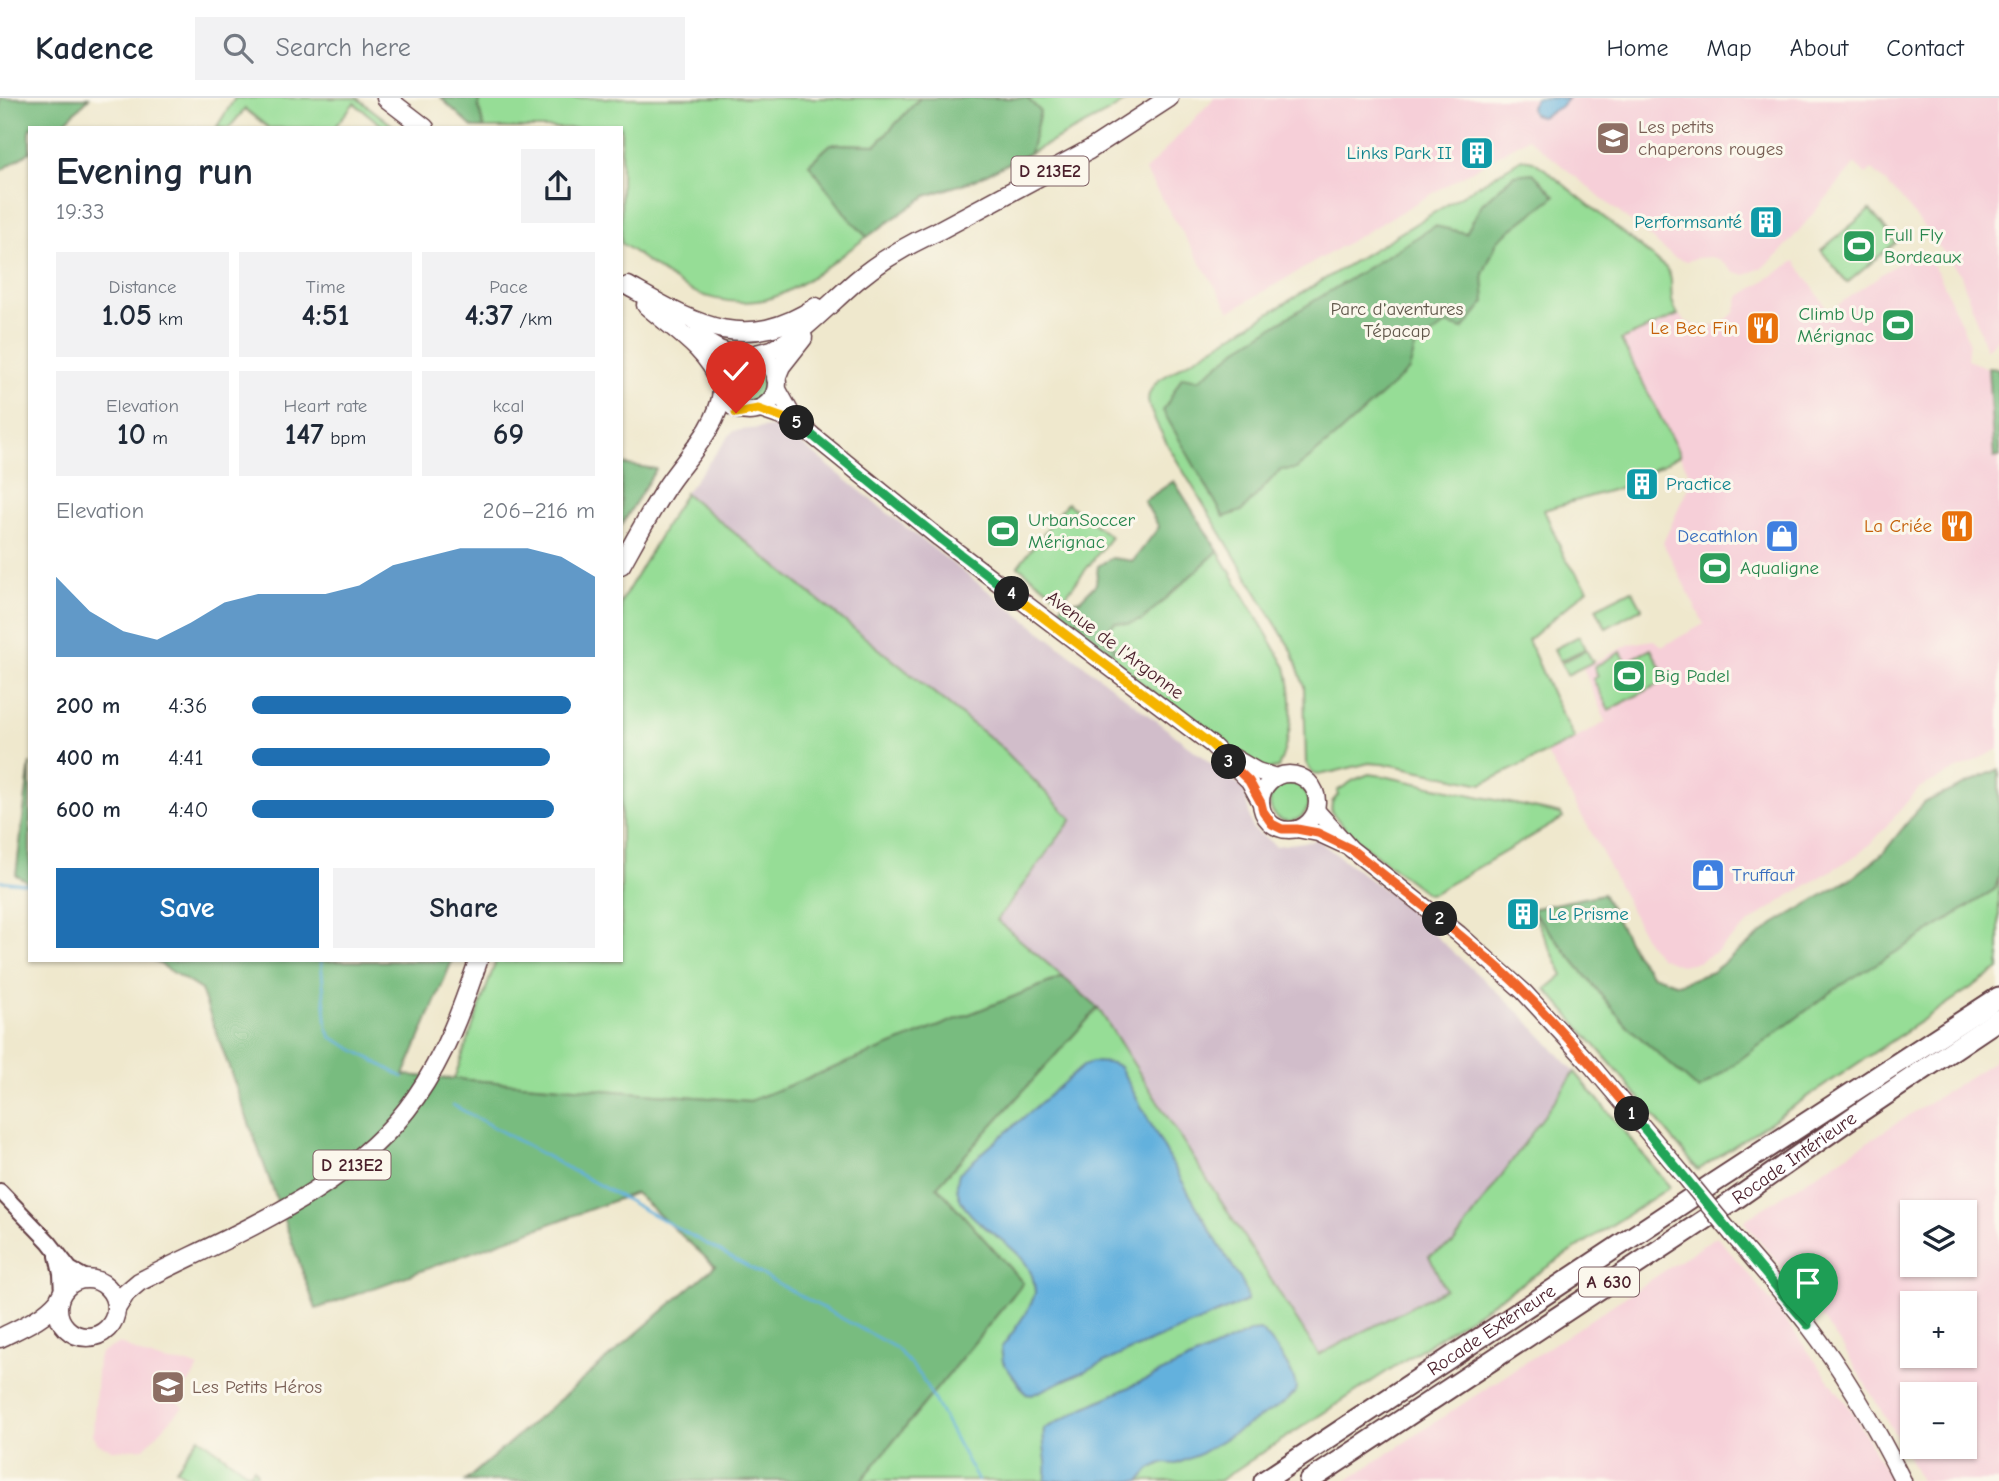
<!DOCTYPE html>
<html lang="en">
<head>
<meta charset="utf-8">
<style>
  body { margin:0; font-family:"Comic Neue",sans-serif; background:#f2f2f3; color:#1f2937; height:100vh; display:flex; flex-direction:column; font-size:26px; white-space:nowrap }
  * { box-sizing:border-box; margin:0 }
  p { font-size:23px; color:#747a83 }
  .icon { flex:none; width:38px; height:38px; fill:none; stroke:currentColor; stroke-width:2; stroke-linecap:round; stroke-linejoin:round }
  .map { position:relative; flex:1; overflow:hidden }
  .sheet { position:absolute; left:28px; top:28px; width:595px; height:836px; display:flex; flex-direction:column; background:#fff; border-radius:0px; box-shadow:0 2px 5px #0004 }
  .sheet>* { flex:none }
  .fabs { position:absolute; left:1900px; top:1102px; display:grid; gap:14px }
  .fabs a { display:grid; place-items:center; width:77px; height:77px; border-radius:0px; background:#fff; box-shadow:0 2px 5px #0004; font-size:35px }
  .pin { position:absolute; display:grid; place-items:center; width:60px; height:60px; color:#fff; margin:-72px -30px; border-radius:50% 50% 50% 0; rotate:-45deg; box-shadow:0 0 7px #0007 }
  .pin .icon { rotate:45deg }
  .km { position:absolute; width:35px; height:35px; margin:-18px; border-radius:50%; background:#222; color:#fff; font-size:19px; line-height:35px; text-align:center }
  .round { display:grid; place-items:center; flex:none; width:74px; height:74px; border-radius:0px; background:#f2f2f3 }
  .headline { display:flex; align-items:center; justify-content:space-between; height:119px; padding:0 28px }
  h1 { font-size:38px; font-weight:600; line-height:52px }
  .metrics { display:grid; grid-template-columns:repeat(3,1fr); gap:10px; height:119px; padding:7px 28px }
  .metrics div { display:grid; align-content:center; border-radius:0px; background:#f2f2f3; text-align:center }
  .metrics b { font-size:30px; font-weight:600 }
  .metrics small { font-size:19px; font-weight:400 }
  .metrics p { font-size:19px }
  .chart { height:196px; padding:14px 28px }
  .chart p { display:flex; justify-content:space-between }
  .chart svg { width:100%; height:126px; margin-top:7px; fill:#1f6fb2; opacity:.7 }
  .button { display:flex; gap:14px; margin-top:auto; padding:14px 28px }
  .button a { flex:1; height:80px; border-radius:0px; background:#1f6fb2; color:#fff; font-size:28px; font-weight:600; line-height:80px; text-align:center }
  .button a+a { background:#f2f2f3; color:#1f2937 }
  ul { padding:0 28px; list-style:none; font-size:23px }
  li { display:grid; grid-template-columns:112px 84px 1fr; align-items:center; height:52px }
  li i { height:18px; border-radius:9px; background:#1f6fb2 }
  header { display:flex; align-items:center; gap:42px; box-sizing:border-box; height:98px; padding:0 35px; background:#fff; border-bottom:2px solid #e0e1e3 }
  header strong { font-size:33px }
  nav { display:flex; gap:38px; margin-inline-start:auto; font-size:24px }
  .search { width:490px; height:63px; background:#f2f2f3; display:flex; align-items:center; gap:18px; box-sizing:border-box; padding:0 24px; border-radius:0px; color:#747a83; font-size:26px }
  .map>svg:first-child { display:block }
  .built { fill:#f6cfd8; fill-rule:evenodd }
  .industrial { fill:#d1bdca }
  .green { fill:#96dd96; stroke:#707e60; stroke-width:2 }
  .forest { fill:#78bc7f; stroke:#616e55; stroke-width:2 }
  .water { fill:#63b1dd; stroke:#566884; stroke-width:2 }
  .lines { fill:none; stroke-linecap:round; stroke-linejoin:round }
  .stream { stroke:#63b1dd; stroke-width:2.5 }
  .tertiary-casing { stroke:#633d43; stroke-width:18 }
  .secondary-casing { stroke:#633d43; stroke-width:19 }
  .primary-casing { stroke:#633d43; stroke-width:21 }
  .motorway-casing { stroke:#633d43; stroke-width:23 }
  .tertiary { stroke:#fff; stroke-width:14 }
  .secondary { stroke:#fff; stroke-width:16 }
  .primary { stroke:#fff; stroke-width:18 }
  .motorway { stroke:#fff; stroke-width:19 }
  .secondary-bridge-casing { stroke:#633d43; stroke-width:19; stroke-linecap:butt }
  .secondary-bridge { stroke:#fff; stroke-width:16 }
  .split-1-casing { stroke:#fff; stroke-width:14 }
  .split-2-casing { stroke:#fff; stroke-width:14 }
  .split-3-casing { stroke:#fff; stroke-width:14 }
  .split-4-casing { stroke:#fff; stroke-width:14 }
  .split-5-casing { stroke:#fff; stroke-width:14 }
  .split-6-casing { stroke:#fff; stroke-width:14 }
  .split-1 { stroke:#22a559; stroke-width:9 }
  .split-2 { stroke:#f0652b; stroke-width:9 }
  .split-3 { stroke:#f0652b; stroke-width:9 }
  .split-4 { stroke:#f5b400; stroke-width:9 }
  .split-5 { stroke:#22a559; stroke-width:9 }
  .split-6 { stroke:#f5b400; stroke-width:9 }
  .labels { text-anchor:middle; dominant-baseline:central; stroke-width:6; stroke-linejoin:round; paint-order:stroke }
  .shield { fill:#fbf7ec; stroke:#7f6065; stroke-width:2 }
  .shield-label { font-size:18px; font-weight:bold; fill:#4a1f2b }
  .education-label { font-size:19px; fill:#785e54; stroke:#fbf7ec; text-anchor:start }
  .culture-label { font-size:19px; fill:#0d838f; stroke:#fbf7ec; text-anchor:end }
  .leisure-label { font-size:19px; fill:#27864d; stroke:#fbf7ec; text-anchor:start }
  .park-label { font-size:19px; fill:#61584b; stroke:#fbf7ec }
  .food-label { font-size:19px; fill:#c56008; stroke:#fbf7ec; text-anchor:end }
  .shop-label { font-size:19px; fill:#366cbe; stroke:#fbf7ec; text-anchor:end }
  .street-label { font-size:19px; fill:#4a1f2b; stroke:#fbf7ec }
</style>
</head>
<body>
<header>
<strong>Kadence</strong>
<div class="search"><svg class="icon" aria-label="search" viewBox="0 0 24 24"><circle cx="10" cy="10" r="6"/><path d="M15 15l6 6"/></svg>Search here</div>
<nav><a>Home</a><a>Map</a><a>About</a><a>Contact</a></nav>
</header>
<div class="map">
<svg width="1999" height="1383" viewBox="0 0 1999 1383">
  <rect width="100%" height="100%" fill="#fbf7ec"/>
  <filter id="ink" filterUnits="userSpaceOnUse"><feTurbulence type="fractalNoise" baseFrequency=".0143" numOctaves="2"/><feDisplacementMap in="SourceGraphic" scale="14" xChannelSelector="R" yChannelSelector="G"/><feConvolveMatrix kernelMatrix="1 2 1 2 8 2 1 2 1" color-interpolation-filters="sRGB"/></filter>
  <filter id="wash" filterUnits="userSpaceOnUse"><feTurbulence type="fractalNoise" baseFrequency=".00686" numOctaves="4" result="noise"/><feDisplacementMap in="SourceGraphic" scale="28" xChannelSelector="R" yChannelSelector="G"/><feGaussianBlur stdDeviation="1.57" result="paint"/><feColorMatrix in="noise" values="0 0 0 0 0 0 0 0 0 0 0 0 0 0 0 0 0 1.4 0 .05"/><feComposite in="paint" operator="in"/></filter>
  <g filter="url(#wash)">
    <rect width="100%" height="100%" fill="#efe8cd"/>
    <g class="built">
      <polygon points="1214,0 1999,0 1999,239 1986,252 1961,177 1901,100 1872,71 1866,76 1855,66 1780,155 1765,168 1746,177 1735,174 1720,162 1712,159 1698,160 1686,163 1675,160 1528,40 1230,213 1145,73"/>
      <polygon points="1919,150 1939,176 1969,243 1967,262 1988,270 1994,360 1999,359 1999,651 1919,690 1877,739 1859,756 1784,801 1753,822 1716,854 1698,864 1680,867 1660,859 1647,844 1596,743 1547,656 1606,624 1583,570 1630,546 1653,542 1663,548 1704,526 1663,445 1692,381 1620,242 1678,217 1688,225 1697,228 1707,229 1720,226 1735,215 1739,199 1795,163 1829,213"/>
      <path d="M1999,960v423h-79l-16,-32 -61,-102 -40,-55 -60,-71zM1913,1115h52v52h-52zM1913,1206h52v52h-52zM1913,1297h52v52h-52z"/>
      <polygon points="1717,1138 1778,1212 1852,1313 1891,1383 1346,1383"/>
      <polygon points="120,1245 145,1258 169,1264 189,1266 199,1270 176,1303 183,1309 144,1350 114,1352 98,1346 93,1336 98,1260 100,1255"/>
    </g>
    <polygon class="industrial" points="779,328 899,424 1244,691 1252,730 1276,748 1317,742 1390,796 1521,916 1575,974 1453,1146 1429,1158 1445,1191 1319,1258 1098,910 997,822 1072,722 685,395 733,333"/>
    <g class="green">
      <polygon points="235,0 357,0 396,30 385,30 354,5 334,30 269,30 245,11 229,30 216,30"/>
      <path d="M480,0h440l-44,47 -45,-1 -22,20 39,53 19,20c-28,20 -58,45 -90,59 -30,11 -67,6 -94,-10 -21,-12 -41,-29 -62,-43v-115h-137l-6,-24z"/>
      <polygon points="1027,0 1130,0 1107,15 1030,55 1040,13"/>
      <path d="M1522,61l11,2 13,9 120,98c11,15 -1,26 12,47l-57,25 59,115 -58,32 -78,23 21,48 23,31 -60,51 25,57 22,42 -93,45 -90,-19 -23,-2 -36,9 -10,2 -11,-1 -6,-10 -2,-77 -12,-35 -125,-207c-5,-11 -18,-32 -19,-44 0,-7 6,-15 11,-20z"/>
      <polygon points="1870,112 1896,144 1847,185 1821,152"/>
      <circle cx="749" cy="284" r="19"/>
      <polygon points="685,395 1000,648 1072,721 997,822 1063,879 750,1003 454,981 496,863 621,863 621,504"/>
      <polygon points="1067,405 1111,439 1062,502 1018,468"/>
      <path d="M1218,453l68,116c9,40 7,63 -8,101l-11,2 -31,-16 -129,-96 -5,-22 13,-14 62,-34z"/>
      <polygon points="1632,492 1642,510 1606,530 1596,510"/>
      <polygon points="1579,538 1585,551 1560,563 1554,551"/>
      <polygon points="1651,551 1667,582 1609,612 1593,581 1598,578 1594,569 1621,554 1626,564"/>
      <polygon points="1586,552 1593,564 1567,577 1561,565"/>
      <polygon points="1369,676 1383,678 1561,716 1563,720 1434,795 1427,796 1353,739 1331,714 1332,704 1338,697 1337,693 1354,682"/>
      <circle cx="1289" cy="704" r="19"/>
      <polygon points="1999,779 1999,871 1698,1072 1618,974 1546,891 1563,877 1531,811 1626,927 1841,886 1916,842 1995,791"/>
      <polygon points="1098,910 1319,1257 1445,1191 1429,1158 1453,1146 1575,974 1670,1089 1219,1383 861,1383 1023,1185 937,1088"/>
      <polygon points="199,1339 249,1376 254,1370 257,1376 255,1379 250,1376 245,1383 193,1383 176,1371"/>
    </g>
    <g class="forest">
      <polygon points="0,0 89,0 59,30 30,30 30,54 0,73"/>
      <polygon points="441,0 480,0 478,7 484,30 473,30"/>
      <polygon points="920,0 1027,0 1040,13 1030,55 974,82 926,98 867,139 848,119 809,66 831,46 876,47"/>
      <polygon points="1533,75 1555,98 1498,142 1483,176 1485,204 1463,231 1446,226 1415,250 1409,272 1334,340 1296,371 1280,372 1242,413 1224,419 1163,313 1182,279 1199,282 1240,249 1435,128 1466,135 1482,106 1514,77"/>
      <polygon points="1988,270 1999,271 1999,359 1994,360"/>
      <polygon points="621,366 656,371 621,428"/>
      <polygon points="1174,383 1218,453 1142,522 1127,526 1115,524 1102,538 1115,550 1107,560 1052,518 1063,506 1080,502 1096,486 1098,468 1112,460 1133,463 1159,429 1144,403"/>
      <polygon points="30,665 30,785 16,777"/>
      <polygon points="1999,671 1999,779 1995,791 1916,842 1841,887 1699,992 1626,927 1531,811 1603,796 1635,856 1652,877 1678,886 1712,874 1774,826 1855,778 1883,755 1923,705"/>
      <polygon points="155,863 452,863 404,977 750,1003 1063,879 1098,910 937,1088 1023,1185 861,1383 465,1383 715,1168 635,1095 316,1211 201,892"/>
    </g>
    <g class="water">
      <path d="M1536,0h32l-8,9 -19,10 -8,-3c-4,-6 -1,-11 3,-16z"/>
      <path d="M1092,964l20,1 8,4c34,63 67,126 104,186 8,13 24,33 23,48l-116,49 -99,45 -6,-1 -23,-32 -2,-14c10,-13 30,-39 34,-55 0,-3 -1,-7 -1,-10 -8,-43 -69,-53 -77,-94 -1,-5 1,-11 2,-16l124,-107z"/>
      <path d="M1260,1232c10,8 41,49 35,62 -2,4 -6,6 -8,9l-89,54 -22,9 -14,-1 -12,6 -10,12h-95c5,-17 -4,-35 -1,-52l42,-22 166,-76z"/>
    </g>
    <g class="lines">
      <g class="stream">
        <polyline points="0,783 30,786"/>
        <polyline points="321,863 327,930 331,939 403,979"/>
        <polyline points="453,1007 896,1250 921,1278 978,1383"/>
      </g>
    </g>
  </g>
  <g filter="url(#ink)">
    <g class="lines">
      <g class="tertiary-casing">
        <g id="tertiary">
          <polyline points="0,1093 49,1144 70,1171 88,1181"/>
          <polyline points="57,1158 61,1176 62,1196"/>
        </g>
      </g>
      <g class="secondary-casing">
        <g id="secondary">
          <polyline points="776,288 796,324"/>
          <polyline points="758,311 796,324 939,440 1212,647 1249,683 1261,705"/>
          <polyline points="1233,659 1257,673 1276,679"/>
          <circle cx="1289" cy="704" r="28"/>
          <polyline points="1316,712 1351,751 1459,836 1524,894 1590,966 1681,1074"/>
          <polyline points="1297,731 1318,735 1342,746"/>
          <path d="M1732,1136c25,30 52,60 76,91 37,48 68,102 95,156"/>
        </g>
      </g>
      <g class="primary-casing">
        <g id="primary">
          <polyline points="386,0 425,30"/>
          <path d="M628,188c66,37 115,69 188,21"/>
          <path d="M646,207c27,24 60,42 74,77"/>
          <polyline points="695,238 719,252 739,259"/>
          <path d="M752,257l20,-5 14,-8c25,-18 47,-41 70,-61 25,-21 51,-36 80,-49l153,-82 80,-52"/>
          <circle cx="749" cy="285" r="28"/>
          <polyline points="776,280 781,268 803,240"/>
          <path d="M621,467c14,-25 28,-51 44,-76 19,-30 53,-60 57,-97"/>
          <circle cx="87" cy="1210" r="29"/>
          <path d="M116,1211l10,-16 13,-11c96,-49 214,-93 277,-185 29,-42 46,-88 62,-136"/>
          <path d="M0,1240c22,-11 43,-19 59,-38"/>
        </g>
      </g>
      <g class="motorway-casing">
        <g id="motorway">
          <path id="s1" d="M1264,1383l451,-299 284,-185"/>
          <path id="s2" d="M1309,1383l424,-280 123,-86 143,-96"/>
        </g>
      </g>
      <use href="#tertiary" class="tertiary"/>
      <use href="#secondary" class="secondary"/>
      <use href="#primary" class="primary"/>
      <use href="#motorway" class="motorway"/>
      <g class="secondary-bridge-casing">
        <polyline id="secondary-bridge" points="1681,1074 1732,1136"/>
      </g>
      <use href="#secondary-bridge" class="secondary-bridge"/>
    </g>
  </g>
  <g class="lines" filter="url(#ink)">
    <g class="split-1-casing">
      <polyline id="split-1" points="1632,1016 1808,1227"/>
    </g>
    <g class="split-2-casing">
      <path id="split-2" d="M1440,821c29,24 59,47 85,74 38,38 73,80 107,121"/>
    </g>
    <g class="split-3-casing">
      <polyline id="split-3" points="1229,664 1249,683 1261,705 1263,713 1272,726 1282,731 1297,731 1318,735 1351,751 1440,821"/>
    </g>
    <g class="split-4-casing">
      <polyline id="split-4" points="1012,496 1212,647 1229,664"/>
    </g>
    <g class="split-5-casing">
      <polyline id="split-5" points="797,325 939,440 1012,496"/>
    </g>
    <g class="split-6-casing">
      <polyline id="split-6" points="736,315 758,311 797,325"/>
    </g>
    <use href="#split-1" class="split-1"/>
    <use href="#split-2" class="split-2"/>
    <use href="#split-3" class="split-3"/>
    <use href="#split-4" class="split-4"/>
    <use href="#split-5" class="split-5"/>
    <use href="#split-6" class="split-6"/>
  </g>
  <defs>
    <g id="school-square" transform="scale(1.75)"><rect x="-9" y="-9" width="18" height="18" rx="4" fill="#8d6e63" stroke="#fbf7ec"/><path d="M0-5L7-2L0 1L-7-2ZM-4 1L0 2.5L4 1V4Q0 6-4 4Z" fill="#fff"/></g>
    <g id="building-square" transform="scale(1.75)"><rect x="-9" y="-9" width="18" height="18" rx="4" fill="#0f9aa8" stroke="#fbf7ec"/><path d="M-4-6H4V6H1V3H-1V6H-4ZM-2.5-4.3h1.7v1.8h-1.7ZM.8-4.3h1.7v1.8H.8ZM-2.5-1h1.7V.8h-1.7ZM.8-1h1.7V.8H.8Z" fill="#fff"/></g>
    <g id="stadium-square" transform="scale(1.75)"><rect x="-9" y="-9" width="18" height="18" rx="4" fill="#2e9e5b" stroke="#fbf7ec"/><path d="M0-5a6.5 5 0 1 0 0 10a6.5 5 0 1 0 0-10ZM-3.5-1.8h7v3.6h-7Z" fill="#fff"/></g>
    <g id="restaurant-square" transform="scale(1.75)"><rect x="-9" y="-9" width="18" height="18" rx="4" fill="#e8710a" stroke="#fbf7ec"/><path d="M-5-6h1v4h1v-4h1v4h1v-4h1v5L-1.5 .5V6h-2V.5L-5-1ZM5-6V6H3V1.5H1.5Q1.5-4 5-6Z" fill="#fff"/></g>
    <g id="shop-square" transform="scale(1.75)"><rect x="-9" y="-9" width="18" height="18" rx="4" fill="#3f7fe0" stroke="#fbf7ec"/><path d="M-5-2.5h2.3a2.7 3.5 0 0 1 5.4 0H5L5.5 6h-11ZM-1.5-2.5h3a1.5 2.3 0 0 0-3 0Z" fill="#fff"/></g>
  </defs>
  <g fill-rule="evenodd">
    <use href="#school-square" x="1613" y="40"/>
    <use href="#building-square" x="1477" y="55"/>
    <use href="#building-square" x="1766" y="124"/>
    <use href="#stadium-square" x="1859" y="148"/>
    <use href="#stadium-square" x="1898" y="227"/>
    <use href="#restaurant-square" x="1763" y="230"/>
    <use href="#building-square" x="1642" y="386"/>
    <use href="#restaurant-square" x="1957" y="428"/>
    <use href="#stadium-square" x="1003" y="433"/>
    <use href="#shop-square" x="1782" y="438"/>
    <use href="#stadium-square" x="1715" y="470"/>
    <use href="#stadium-square" x="1629" y="578"/>
    <use href="#shop-square" x="1708" y="777"/>
    <use href="#building-square" x="1523" y="816"/>
    <use href="#school-square" x="168" y="1289"/>
  </g>
  <g class="labels">
    <g class="shield">
      <rect x="1011.5" y="58.5" width="77" height="29" rx="5"/>
      <rect x="313.5" y="1052.5" width="77" height="29" rx="5"/>
      <rect x="1579" y="1169.5" width="60" height="29" rx="5"/>
    </g>
    <g class="shield-label">
      <text x="1050" y="73">D 213E2</text>
      <text x="352" y="1067">D 213E2</text>
      <text x="1609" y="1184">A 630</text>
    </g>
    <g class="education-label">
      <text x="1638" y="29">Les petits<tspan x="1638" dy="22">chaperons rouges</tspan></text>
      <text x="192" y="1289">Les Petits Héros</text>
    </g>
    <g class="culture-label">
      <text x="1452" y="55">Links Park II</text>
      <text x="1742" y="124">Performsanté</text>
      <text x="1666" y="386" text-anchor="start">Practice</text>
      <text x="1548" y="816" text-anchor="start">Le Prisme</text>
    </g>
    <g class="leisure-label">
      <text x="1884" y="137">Full Fly<tspan x="1884" dy="22">Bordeaux</tspan></text>
      <text x="1874" y="216" text-anchor="end">Climb Up<tspan x="1874" dy="22">Mérignac</tspan></text>
      <text x="1028" y="422">UrbanSoccer<tspan x="1028" dy="22">Mérignac</tspan></text>
      <text x="1740" y="470">Aqualigne</text>
      <text x="1654" y="578">Big Padel</text>
    </g>
    <g class="park-label">
      <text x="1397" y="211">Parc d'aventures<tspan x="1397" dy="22">Tépacap</tspan></text>
    </g>
    <g class="food-label">
      <text x="1738" y="230">Le Bec Fin</text>
      <text x="1932" y="428">La Criée</text>
    </g>
    <g class="shop-label">
      <text x="1758" y="438">Decathlon</text>
      <text x="1732" y="777" text-anchor="start">Truffaut</text>
    </g>
    <g class="street-label">
      <text transform="translate(1115 547) rotate(37)">Avenue de l'Argonne</text>
      <text stroke="none"><textPath href="#s2" startOffset="583">Rocade Intérieure</textPath></text>
      <text stroke="none"><textPath href="#s1" startOffset="273">Rocade Extérieure</textPath></text>
    </g>
  </g>
</svg>
<div class="fabs">
<a><svg class="icon" aria-label="layers" viewBox="0 0 24 24"><path d="M12 4l9 5-9 5-9-5zM3 14l9 5 9-5"/></svg></a>
<a>+</a>
<a>−</a>
</div>
<div class="pin" style="left:1808px;top:1227px;background:#1e9e55"><svg class="icon" aria-label="arrive" viewBox="0 0 24 24"><path d="M6 21V4h12l-3 4 3 4H6"/></svg></div>
<div class="pin" style="left:736px;top:315px;background:#d93025"><svg class="icon" aria-label="check" viewBox="0 0 24 24"><path d="M5 12l5 5 9-10"/></svg></div>
<b class="km" style="left:1632px;top:1016px">1</b>
<b class="km" style="left:1440px;top:821px">2</b>
<b class="km" style="left:1229px;top:664px">3</b>
<b class="km" style="left:1012px;top:496px">4</b>
<b class="km" style="left:797px;top:325px">5</b>
<section class="sheet">
<div class="headline"><div><h1>Evening run</h1><p>19:33</p></div><a class="round"><svg class="icon" aria-label="share" viewBox="0 0 24 24"><path d="M12 15V3M7 8l5-5 5 5M5 13v7h14v-7"/></svg></a></div>
<div class="metrics">
<div><p>Distance</p><b>1.05<small> km</small></b></div>
<div><p>Time</p><b>4:51</b></div>
<div><p>Pace</p><b>4:37<small> /km</small></b></div>
</div>
<div class="metrics">
<div><p>Elevation</p><b>10<small> m</small></b></div>
<div><p>Heart rate</p><b>147<small> bpm</small></b></div>
<div><p>kcal</p><b>69</b></div>
</div>
<div class="chart"><p><span>Elevation</span>206–216 m</p>
<svg viewBox="0 0 160 44" preserveAspectRatio="none"><path d="M0 44V16L10 28L20 35L30 38L40 32L50 25L60 22L70 22L80 22L90 19L100 12L110 9L120 6L130 6L140 6L150 9L160 16V44z"/></svg>
</div>
<ul>
<li><b>200 m</b>4:36<i style="width:93%"></i></li>
<li><b>400 m</b>4:41<i style="width:87%"></i></li>
<li><b>600 m</b>4:40<i style="width:88%"></i></li>
</ul>
<div class="button"><a>Save</a><a>Share</a></div>
</section>
</div>
</body>
</html>
